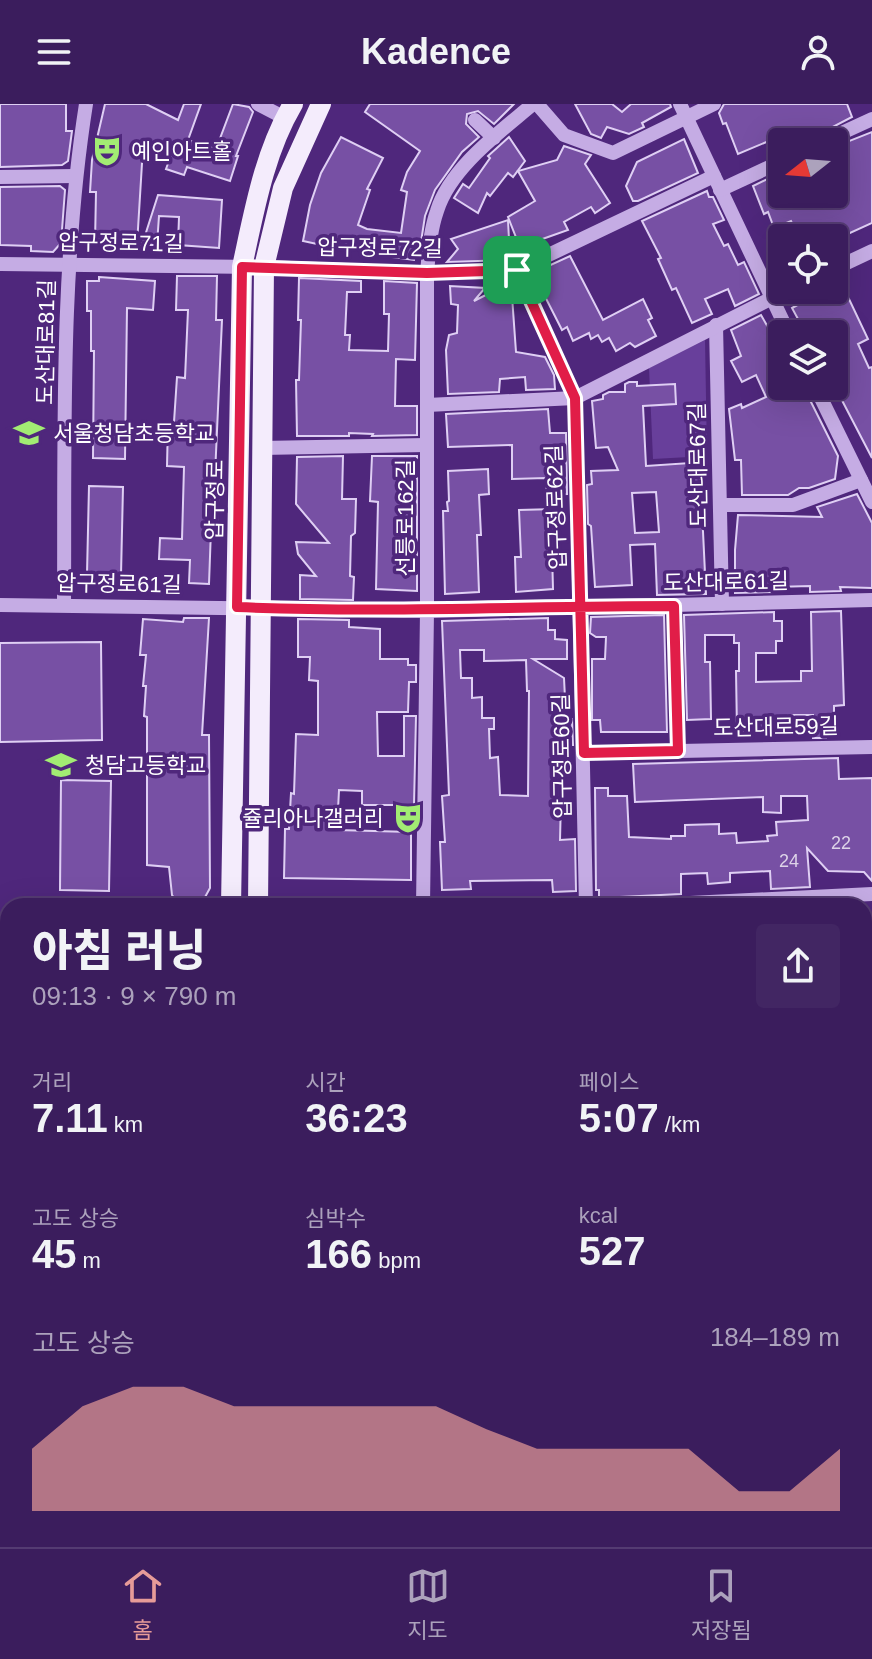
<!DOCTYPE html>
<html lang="ko">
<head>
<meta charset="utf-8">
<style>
  body { margin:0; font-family:Helvetica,"Noto Sans KR",sans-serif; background:#422663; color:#f1f3f6; height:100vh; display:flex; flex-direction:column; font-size:30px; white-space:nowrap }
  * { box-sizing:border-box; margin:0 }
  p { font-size:26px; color:#aca2bc }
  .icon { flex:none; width:44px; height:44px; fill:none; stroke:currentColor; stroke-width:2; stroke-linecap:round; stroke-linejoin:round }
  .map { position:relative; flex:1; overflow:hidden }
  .panel { position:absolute; left:0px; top:794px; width:872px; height:650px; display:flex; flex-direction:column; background:#3b1d5d; border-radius:24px 24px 0 0; box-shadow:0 8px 32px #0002,0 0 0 2px #543b72 }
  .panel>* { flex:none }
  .needle { width:52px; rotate:253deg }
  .fabs { position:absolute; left:768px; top:24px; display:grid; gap:16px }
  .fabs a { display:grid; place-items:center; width:80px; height:80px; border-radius:8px; background:#3b1d5d; box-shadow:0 8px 32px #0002,0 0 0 2px #543b72; font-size:40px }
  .pin { position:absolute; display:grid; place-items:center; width:68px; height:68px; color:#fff; margin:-34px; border-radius:16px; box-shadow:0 4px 12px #0006 }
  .round { display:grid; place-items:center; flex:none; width:84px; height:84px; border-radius:8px; background:#422663 }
  .head { display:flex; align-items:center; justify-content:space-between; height:136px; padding:0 32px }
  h1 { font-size:44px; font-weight:800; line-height:60px }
  .metrics { display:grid; grid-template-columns:repeat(3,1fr); gap:12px; height:136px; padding:8px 32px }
  .metrics div { display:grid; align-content:center }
  .metrics b { font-size:40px; font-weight:800 }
  .metrics small { font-size:22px; font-weight:400 }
  .metrics p { font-size:22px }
  .chart { height:224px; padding:16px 32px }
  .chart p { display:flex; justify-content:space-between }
  .chart svg { width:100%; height:144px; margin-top:8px; fill:#e69b98; opacity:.7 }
  header { display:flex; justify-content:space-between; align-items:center; height:104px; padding:0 32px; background:#3b1d5d; font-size:36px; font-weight:800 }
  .dock { display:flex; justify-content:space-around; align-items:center; height:112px; border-top:2px solid #543b72; background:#3b1d5d; font-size:22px; color:#aca2bc }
  .dock a { display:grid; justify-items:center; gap:4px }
  .dock .current { color:#e69b98 }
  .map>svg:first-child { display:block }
  .green { fill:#683f9b }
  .building { fill:#7750a4; stroke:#dfcff4; stroke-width:2; fill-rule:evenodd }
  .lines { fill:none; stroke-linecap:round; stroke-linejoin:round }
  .minor { stroke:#c5ace4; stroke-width:14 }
  .major { stroke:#f4ecfc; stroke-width:20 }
  .route-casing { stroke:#fff; stroke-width:16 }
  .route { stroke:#e11d48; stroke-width:10 }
  .labels { text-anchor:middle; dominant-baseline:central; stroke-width:7; stroke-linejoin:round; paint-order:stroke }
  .number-label { font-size:18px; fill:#ddd3e8 }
  .poi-label { font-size:22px; fill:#fff; stroke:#4f277c; text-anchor:start }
  .street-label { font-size:22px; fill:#fff; stroke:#4f277c }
</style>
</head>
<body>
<header><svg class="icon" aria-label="menu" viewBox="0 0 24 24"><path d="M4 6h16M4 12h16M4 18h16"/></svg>Kadence<svg class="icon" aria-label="person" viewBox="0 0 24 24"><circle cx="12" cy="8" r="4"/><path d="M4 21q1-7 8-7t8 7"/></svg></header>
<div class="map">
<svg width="872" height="1443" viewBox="0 0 872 1443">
  <rect width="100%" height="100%" fill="#4f277c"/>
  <polygon class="green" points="705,236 707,352 653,355 649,264"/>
  <g class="building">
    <polygon points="0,0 66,0 66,27 72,27 68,57 62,61 0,63"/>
    <polygon points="105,0 146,0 178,16 184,0 201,0 188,36 216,45 233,0 249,3 253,8 236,52 238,52 230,77 187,63 184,71 166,65 171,51 143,43 137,141 95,139 96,88 90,88 92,56"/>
    <polygon points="370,0 514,0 494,20 478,7 467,10 466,20 479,33 462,48 435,86 425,112 419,151 415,150 414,156 391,153 392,146 377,144 378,140 347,134 345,146 303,137 310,101 321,69 341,33 383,54 367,85 370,86 358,121 367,125 401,129 407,88 401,86 407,68 420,47 365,8"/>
    <polygon points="575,0 612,0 622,8 631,0 670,0 671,3 642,19 644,23 629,30 607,23 601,34 591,30"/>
    <polygon points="724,0 847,0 852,13 804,38 794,38 790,28 738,50 726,19 723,20 719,9"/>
    <polygon points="872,28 872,119 839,134 799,134 791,117 774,124 768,108 764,110 753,82 782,68 782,90 834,90 834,80 845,75 834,43"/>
    <polygon points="509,33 525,57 513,73 508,69 490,92 487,89 478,109 454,94 463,80 469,84 490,54 488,52"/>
    <polygon points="684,35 698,69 638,97 633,97 626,82 637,58"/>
    <polygon points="564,42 591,51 585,60 610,99 595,109 591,103 564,118 568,126 534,138 521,146 508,113 535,97 518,67 557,56"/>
    <polygon points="60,82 65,86 61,139 53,148 31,147 31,142 0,141 0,83"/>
    <polygon points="707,87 709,93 713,93 724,116 713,120 724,142 728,140 738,161 744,158 759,190 735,202 728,185 705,195 712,210 692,219 676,184 672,186 658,155 661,154 642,117"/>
    <polygon points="158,91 222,96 219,144 178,141 179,113 159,112 157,141 142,141"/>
    <polygon points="508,116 510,156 447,158 458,145 451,135"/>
    <polygon points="570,152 603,216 643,195 652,214 648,216 656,232 635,243 630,239 616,247 609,234 602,238 598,231 591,235 589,229 573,237 567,223 562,226 533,169"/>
    <polygon points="177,172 217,172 216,216 222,216 215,371 219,371 217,426 211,425 209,480 189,479 190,456 159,455 160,434 182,435 184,363 167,362 168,318 174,318 177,273 185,274 188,206 176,206"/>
    <polygon points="99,173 155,177 153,206 127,204 125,355 93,354 94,247 91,247 91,207 87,207 87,177 99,177"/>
    <polygon points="299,174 361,177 361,188 347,188 345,231 350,231 349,246 388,247 389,210 384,210 384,177 417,179 415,256 396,255 395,302 417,302 417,331 372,332 373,330 349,329 349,332 297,332 296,276 299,276 301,216 298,216"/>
    <polygon points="839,174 868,235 858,240 869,264 872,263 872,354 834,281 834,230 814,230 811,225 805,228 792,204 825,186 834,186 834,175"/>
    <polygon points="511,178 516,248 545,253 554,271 555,285 526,286 525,273 500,275 499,288 448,290 446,246 449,231 457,229 458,201 451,200 450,182 485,184 474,197"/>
    <polygon points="761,211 782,248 782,282 803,282 838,352 835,375 809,384 799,384 788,391 742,391 741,356 735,356 729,305 741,300 742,304 766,293 756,271 742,278 731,257 741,252 731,226"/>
    <path d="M629,278h8v4l38,-2 1,20 -33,2 3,60 44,-3 1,7 9,-1 6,125 -49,1 -2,-51 -25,1 2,40 -37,2 -4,-61 -3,-2 -1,-39 5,-1 -1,-13 27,-1 -10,-23 -12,1 -4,-47 11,-2v-4l6,-3h16v-8zM656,388l3,40 -24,1 -3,-40z"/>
    <polygon points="548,305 550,329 566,329 567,390 547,391 546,374 512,375 512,341 448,343 446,310"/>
    <polygon points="343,352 342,395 356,395 355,429 351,432 350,472 354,473 353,496 300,495 300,471 316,472 298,450 296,438 329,439 296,400 297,353"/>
    <polygon points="372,352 417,352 417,487 376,485 378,398 370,397"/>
    <polygon points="488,365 489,390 479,391 481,431 477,431 479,488 445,490 443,407 448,407 447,398 449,397 448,367"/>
    <polygon points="89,382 123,383 121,471 87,470"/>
    <polygon points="857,390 872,419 872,484 840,483 841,487 810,488 810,482 774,483 774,488 735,489 735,446 738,411 822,413 817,403"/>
    <polygon points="555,405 557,446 552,448 553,485 516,488 515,453 521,453 519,406"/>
    <polygon points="841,507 844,601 834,602 834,625 826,625 826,634 813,634 813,611 788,611 788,625 783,627 737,628 736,567 739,567 739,539 734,539 734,531 705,531 705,558 710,558 711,615 687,616 684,511 774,508 774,517 782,517 782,537 776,537 776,549 756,549 756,578 801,577 801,567 812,567 811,508"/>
    <polygon points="664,511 667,628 601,628 600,616 592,616 592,555 605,555 606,533 596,533 590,529 591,513"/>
    <polygon points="184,514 209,514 202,631 209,631 210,784 204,795 194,802 180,801 172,791 169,763 147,761 147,613 144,612 146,582 143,582 146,551 140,551 143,515 183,518"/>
    <path d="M548,514v12h7v9l12,1v19h-34l31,19 2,41h6l1,26h-8l-1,14h-2l-2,81 15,-1 1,52 -23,1 -1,-12 -82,1 1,8 -29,1 -2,-48h5l-3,-46 7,-1 -7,-174zM460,546h24v11l42,-1 1,31h2l-1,105 -28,-1 -2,-38 -8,1 -1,-29h5v-11h-12v-21l-10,1v-20h-11z"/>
    <polygon points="298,515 349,516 349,523 380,525 380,555 408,555 408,561 416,561 416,578 409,578 408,608 377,608 378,652 404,652 404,612 416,612 414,701 362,701 362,687 339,686 337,726 411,728 411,776 284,774 285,725 289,725 291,689 294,690 296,630 318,631 318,577 309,576 310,553 298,553"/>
    <polygon points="101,538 102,636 0,638 0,539"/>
    <polygon points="838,654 839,675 872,674 872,777 864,768 828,767 807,744 810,783 771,785 770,767 730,769 730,778 708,780 707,769 681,770 681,790 599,794 599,786 596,786 595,684 608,684 608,692 627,692 629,733 671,735 671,732 685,732 685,721 719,720 719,730 736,729 737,739 768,737 767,732 777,731 776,718 808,716 807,692 781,692 781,709 763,708 763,693 635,698 633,660"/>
    <polygon points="61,676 111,677 109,787 60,786"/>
  </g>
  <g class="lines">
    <g class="minor">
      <polyline points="258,0 285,14"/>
      <polyline points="537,0 564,31 613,49 714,0"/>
      <polyline points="680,0 789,230"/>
      <polyline points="475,16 494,34"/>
      <polyline points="822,38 872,15"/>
      <polyline points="0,73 75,72"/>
      <polyline points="720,86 782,57"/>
      <polyline points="0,160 264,163 427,169 517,166 714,72"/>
      <polyline points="834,165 872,147"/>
      <polyline points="517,166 575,294 586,802"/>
      <polyline points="716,221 722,500"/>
      <polyline points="815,282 872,398"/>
      <polyline points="427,301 575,294 788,186"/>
      <polyline points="261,344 426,341"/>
      <polyline points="721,401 793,401 861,376"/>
      <polyline points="0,501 427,507 872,496"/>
      <path d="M64,501c1,-167 -4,-336 22,-501"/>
      <polyline points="674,502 678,647"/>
      <polyline points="584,649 872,643"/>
      <path d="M423,802l4,-295v-338c2,-21 3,-42 10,-62 13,-43 63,-79 96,-107"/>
      <polyline points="631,802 872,790"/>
      <polyline points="0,835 8,835"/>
      <polyline points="864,879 869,879"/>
      <polyline points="864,973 872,972"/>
      <polyline points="0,1095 8,1095"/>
      <polyline points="864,1317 872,1316"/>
      <polyline points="864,1405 872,1405"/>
      <polyline points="31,1436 31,1443"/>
      <polyline points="354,1436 354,1443"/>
      <polyline points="441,1436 442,1443"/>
      <polyline points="584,1436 584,1443"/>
      <polyline points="783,1436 783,1443"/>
    </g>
    <g class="major">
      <path d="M231,802l11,-639c12,-55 22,-114 51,-163"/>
      <polyline points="258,802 264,163 283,84 321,0"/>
      <polyline points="864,1136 872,1136"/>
      <polyline points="0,1159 8,1158"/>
      <polyline points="221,1443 221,1436"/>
      <polyline points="247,1443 247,1436"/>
    </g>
  </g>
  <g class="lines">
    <g class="route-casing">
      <path id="route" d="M517,166l-90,3 -185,-6 -5,340c146,6 291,-1 437,-1l4,145 -94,2 -9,-355 -58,-128"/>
    </g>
    <use href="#route" class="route"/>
  </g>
  <defs>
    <g id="theatre-bare" transform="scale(2.4)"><path d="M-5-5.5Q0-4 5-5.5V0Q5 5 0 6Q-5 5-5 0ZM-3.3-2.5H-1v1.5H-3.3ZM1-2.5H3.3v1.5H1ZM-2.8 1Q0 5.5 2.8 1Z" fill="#a2ec73" stroke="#4f277c" stroke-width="2.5" paint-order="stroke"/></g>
    <g id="school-bare" transform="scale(2.4)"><path d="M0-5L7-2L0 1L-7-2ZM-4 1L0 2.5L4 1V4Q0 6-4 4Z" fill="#a2ec73" stroke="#4f277c" stroke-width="2.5" paint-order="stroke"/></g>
  </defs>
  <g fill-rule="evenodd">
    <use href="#theatre-bare" x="107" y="47"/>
    <use href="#school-bare" x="29" y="329"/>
    <use href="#school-bare" x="61" y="661"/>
    <use href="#theatre-bare" x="408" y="714"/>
  </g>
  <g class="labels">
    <g class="number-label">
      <text x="841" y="739">22</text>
      <text x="789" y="757">24</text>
    </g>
    <g class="poi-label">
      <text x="131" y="47">예인아트홀</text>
      <text x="53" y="329">서울청담초등학교</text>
      <text x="85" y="661">청담고등학교</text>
      <text x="384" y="714" text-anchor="end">쥴리아나갤러리</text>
    </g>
    <g class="street-label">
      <text transform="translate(121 139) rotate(1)">압구정로71길</text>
      <text transform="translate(380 144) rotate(1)">압구정로72길</text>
      <text transform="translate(46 238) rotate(-89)">도산대로81길</text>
      <text transform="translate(698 361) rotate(-91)">도산대로67길</text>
      <text transform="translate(215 396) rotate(-89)">압구정로</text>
      <text transform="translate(556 403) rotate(-92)">압구정로62길</text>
      <text transform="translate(405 414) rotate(-90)">선릉로162길</text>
      <text transform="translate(726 478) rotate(-1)">도산대로61길</text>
      <text transform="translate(119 480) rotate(1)">압구정로61길</text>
      <text transform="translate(776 623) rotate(-1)">도산대로59길</text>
      <text transform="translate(562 652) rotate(-91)">압구정로60길</text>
    </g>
  </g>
</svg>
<div class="fabs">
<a><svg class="needle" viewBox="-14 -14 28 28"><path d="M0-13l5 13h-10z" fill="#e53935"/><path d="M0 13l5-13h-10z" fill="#aca2bc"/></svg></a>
<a><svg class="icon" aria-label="locate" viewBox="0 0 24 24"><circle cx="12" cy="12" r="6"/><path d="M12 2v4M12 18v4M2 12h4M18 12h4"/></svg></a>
<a><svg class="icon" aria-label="layers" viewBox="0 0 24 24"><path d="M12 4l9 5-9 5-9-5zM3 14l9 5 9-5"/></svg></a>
</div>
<div class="pin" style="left:517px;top:166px;background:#1e9e55"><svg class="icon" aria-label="arrive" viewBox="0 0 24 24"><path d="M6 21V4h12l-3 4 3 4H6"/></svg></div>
<section class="panel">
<div class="head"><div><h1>아침 러닝</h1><p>09:13 · 9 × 790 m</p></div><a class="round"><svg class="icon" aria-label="share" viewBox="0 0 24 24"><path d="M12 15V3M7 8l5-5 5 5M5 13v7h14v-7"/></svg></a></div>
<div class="metrics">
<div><p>거리</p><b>7.11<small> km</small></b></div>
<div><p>시간</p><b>36:23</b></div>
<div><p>페이스</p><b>5:07<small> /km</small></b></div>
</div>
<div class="metrics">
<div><p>고도 상승</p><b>45<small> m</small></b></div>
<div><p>심박수</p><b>166<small> bpm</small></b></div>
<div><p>kcal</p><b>527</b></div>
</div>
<div class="chart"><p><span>고도 상승</span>184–189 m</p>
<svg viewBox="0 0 160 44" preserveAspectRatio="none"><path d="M0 44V25L10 12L20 6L30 6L40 12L50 12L60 12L70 12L80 12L90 19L100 25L110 25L120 25L130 25L140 38L150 38L160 25V44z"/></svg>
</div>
</section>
</div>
<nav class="dock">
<a class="current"><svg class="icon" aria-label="home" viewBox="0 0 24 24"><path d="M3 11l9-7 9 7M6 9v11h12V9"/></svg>홈</a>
<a><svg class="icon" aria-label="map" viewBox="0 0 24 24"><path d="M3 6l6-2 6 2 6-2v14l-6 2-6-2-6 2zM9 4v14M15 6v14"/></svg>지도</a>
<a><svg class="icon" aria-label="saved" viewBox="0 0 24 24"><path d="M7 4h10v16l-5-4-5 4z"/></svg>저장됨</a>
</nav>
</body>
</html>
